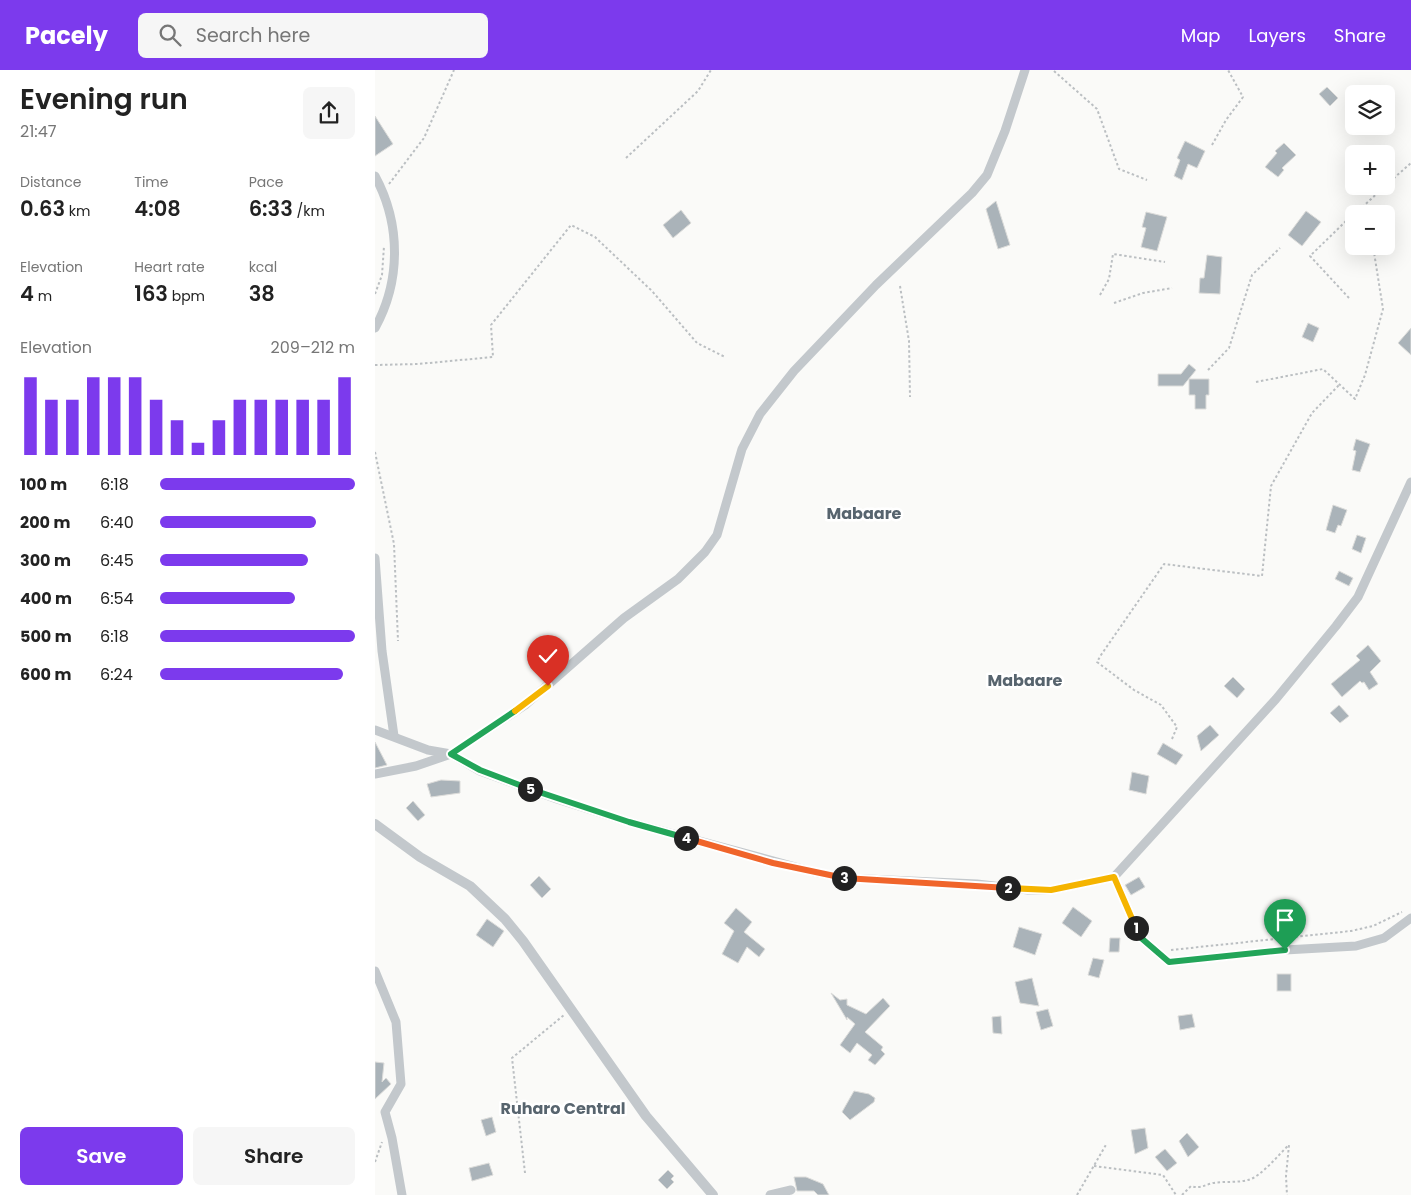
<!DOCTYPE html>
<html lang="en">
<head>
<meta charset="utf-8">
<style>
  body { margin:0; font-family:Poppins,sans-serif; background:#f6f6f6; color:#222; height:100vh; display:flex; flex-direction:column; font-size:19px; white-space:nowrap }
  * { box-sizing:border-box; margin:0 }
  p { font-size:16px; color:#767676 }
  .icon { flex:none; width:28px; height:28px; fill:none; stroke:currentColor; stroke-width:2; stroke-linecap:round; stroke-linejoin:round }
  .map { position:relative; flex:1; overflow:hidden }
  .panel { display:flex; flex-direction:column; background:#fff; width:375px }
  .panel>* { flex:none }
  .fabs { position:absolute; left:970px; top:15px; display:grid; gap:10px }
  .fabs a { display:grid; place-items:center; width:50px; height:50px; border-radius:8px; background:#fff; box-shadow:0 5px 20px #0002; font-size:25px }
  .pin { position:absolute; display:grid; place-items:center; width:42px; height:42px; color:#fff; margin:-51px -21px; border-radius:50% 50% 50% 0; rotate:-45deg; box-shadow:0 0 5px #0007 }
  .pin .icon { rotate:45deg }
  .km { position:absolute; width:25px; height:25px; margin:-12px; border-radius:50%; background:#222; color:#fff; font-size:14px; line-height:25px; text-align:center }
  .round { display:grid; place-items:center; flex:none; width:52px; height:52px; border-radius:8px; background:#f6f6f6 }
  .headline { display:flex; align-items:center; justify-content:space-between; height:85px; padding:0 20px }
  h1 { font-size:28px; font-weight:600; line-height:38px }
  .metrics { display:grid; grid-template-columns:repeat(3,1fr); gap:8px; height:85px; padding:5px 20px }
  .metrics div { display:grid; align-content:center }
  .metrics b { font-size:21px; font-weight:600 }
  .metrics small { font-size:14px; font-weight:400 }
  .metrics p { font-size:14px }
  .chart { height:140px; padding:10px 20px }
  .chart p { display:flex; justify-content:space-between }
  .chart svg { width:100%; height:90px; margin-top:5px; stroke:#7c3aed; stroke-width:6 }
  .primary-button { display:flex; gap:10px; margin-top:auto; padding:10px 20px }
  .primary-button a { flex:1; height:58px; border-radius:8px; background:#7c3aed; color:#fff; font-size:20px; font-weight:600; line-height:58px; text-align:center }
  .primary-button a+a { background:#f6f6f6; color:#222 }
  ul { padding:0 20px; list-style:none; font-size:16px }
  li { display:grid; grid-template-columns:80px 60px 1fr; align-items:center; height:38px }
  li i { height:12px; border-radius:6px; background:#7c3aed }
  header { display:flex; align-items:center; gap:30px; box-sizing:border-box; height:70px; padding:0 25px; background:#7c3aed; color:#fff }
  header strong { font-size:24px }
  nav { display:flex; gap:28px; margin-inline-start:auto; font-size:18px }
  .search { width:350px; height:45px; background:#f6f6f6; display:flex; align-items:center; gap:12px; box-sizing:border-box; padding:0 18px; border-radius:8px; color:#767676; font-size:19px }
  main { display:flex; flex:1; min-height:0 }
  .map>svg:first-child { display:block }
  .building { fill:#aab3b9; stroke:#dcdcda }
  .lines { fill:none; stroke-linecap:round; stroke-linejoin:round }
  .path { stroke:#bbbfc2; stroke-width:2; stroke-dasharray:2.5 2.5; stroke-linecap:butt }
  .minor { stroke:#c3c8cc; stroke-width:9 }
  .tertiary { stroke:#c3c8cc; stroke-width:10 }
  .split-1-casing { stroke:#fff; stroke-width:10 }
  .split-2-casing { stroke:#fff; stroke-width:10 }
  .split-3-casing { stroke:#fff; stroke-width:10 }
  .split-4-casing { stroke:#fff; stroke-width:10 }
  .split-5-casing { stroke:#fff; stroke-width:10 }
  .split-6-casing { stroke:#fff; stroke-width:10 }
  .split-7-casing { stroke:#fff; stroke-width:10 }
  .split-1 { stroke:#22a559; stroke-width:6 }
  .split-2 { stroke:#f5b400; stroke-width:6 }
  .split-3 { stroke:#f0652b; stroke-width:6 }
  .split-4 { stroke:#f0652b; stroke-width:6 }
  .split-5 { stroke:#22a559; stroke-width:6 }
  .split-6 { stroke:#22a559; stroke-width:6 }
  .split-7 { stroke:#f5b400; stroke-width:6 }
  .labels { text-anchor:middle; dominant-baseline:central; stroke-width:5; stroke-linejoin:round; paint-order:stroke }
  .quarter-label { font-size:16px; font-weight:bold; fill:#57646e; stroke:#fff }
</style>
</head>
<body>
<header>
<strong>Pacely</strong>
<div class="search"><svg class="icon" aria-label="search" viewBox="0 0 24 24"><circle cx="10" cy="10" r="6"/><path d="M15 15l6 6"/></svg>Search here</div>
<nav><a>Map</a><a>Layers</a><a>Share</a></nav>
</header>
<main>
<section class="panel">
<div class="headline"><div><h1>Evening run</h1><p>21:47</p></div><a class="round"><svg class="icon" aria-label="share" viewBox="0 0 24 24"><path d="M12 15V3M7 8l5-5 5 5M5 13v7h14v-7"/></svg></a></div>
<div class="metrics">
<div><p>Distance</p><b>0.63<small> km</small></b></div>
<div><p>Time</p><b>4:08</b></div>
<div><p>Pace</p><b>6:33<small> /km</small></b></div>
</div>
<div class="metrics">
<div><p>Elevation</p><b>4<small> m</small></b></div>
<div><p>Heart rate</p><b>163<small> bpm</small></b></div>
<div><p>kcal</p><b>38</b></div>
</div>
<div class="chart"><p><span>Elevation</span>209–212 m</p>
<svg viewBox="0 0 160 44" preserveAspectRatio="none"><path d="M5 44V6M15 44V17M25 44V17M35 44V6M45 44V6M55 44V6M65 44V17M75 44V27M85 44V38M95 44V27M105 44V17M115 44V17M125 44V17M135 44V17M145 44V17M155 44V6"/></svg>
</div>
<ul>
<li><b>100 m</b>6:18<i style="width:100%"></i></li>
<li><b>200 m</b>6:40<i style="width:80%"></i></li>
<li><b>300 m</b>6:45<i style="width:76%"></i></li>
<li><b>400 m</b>6:54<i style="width:69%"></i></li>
<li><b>500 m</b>6:18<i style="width:100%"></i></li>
<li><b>600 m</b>6:24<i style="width:94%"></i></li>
</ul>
<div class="primary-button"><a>Save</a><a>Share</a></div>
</section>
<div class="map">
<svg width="1036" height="1125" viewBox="0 0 1036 1125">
  <rect width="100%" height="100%" fill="#fafaf8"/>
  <g class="building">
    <polygon points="952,17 963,28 955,36 944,24"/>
    <polygon points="0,46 18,74 0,86"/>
    <polygon points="810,71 830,81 822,98 813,94 807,110 799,106 805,90 802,88"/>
    <polygon points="909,73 921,85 907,98 909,100 903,107 890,97 902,83 900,81"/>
    <polygon points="621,131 635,175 623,179 611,139"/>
    <polygon points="306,140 316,153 298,168 288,155"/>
    <polygon points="931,141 946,152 927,176 913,165"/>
    <polygon points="771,142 792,147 782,181 766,177 771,158 767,157"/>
    <polygon points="832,185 847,187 845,224 824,223 825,208 829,208"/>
    <polygon points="933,253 944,258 938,272 927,267"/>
    <polygon points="1036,258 1036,285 1023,273"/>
    <polygon points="814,294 821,300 808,316 783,316 783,304 806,304"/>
    <polygon points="814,309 834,309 834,325 831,325 831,339 820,339 820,325 814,325"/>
    <polygon points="981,369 995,374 985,402 977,400 981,381 978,380"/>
    <polygon points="958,435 972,440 966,456 963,455 960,463 951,460"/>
    <polygon points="982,465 991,468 986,483 977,479"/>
    <polygon points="964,501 978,508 974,516 960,509"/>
    <polygon points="993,575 1006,591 995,602 1003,614 994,620 989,612 987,613 985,611 967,627 956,614 985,590 981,586"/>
    <polygon points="858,607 870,619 862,628 849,616"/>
    <polygon points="964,635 974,646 965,653 955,643"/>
    <polygon points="835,655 844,665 826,681 822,666"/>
    <polygon points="0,672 12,695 0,698"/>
    <polygon points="788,673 808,685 801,695 782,684"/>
    <polygon points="757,702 774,706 771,724 754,720"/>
    <polygon points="66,710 85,711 85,723 56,727 52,714"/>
    <polygon points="38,731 50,745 43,751 31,738"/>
    <polygon points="164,806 176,819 167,828 155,815"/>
    <polygon points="764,807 770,817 756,825 750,815"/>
    <polygon points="698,837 717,851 706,867 687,853"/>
    <polygon points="361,838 377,852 369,862 390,879 384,887 372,877 363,893 347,884 359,861 349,853"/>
    <polygon points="112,849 129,861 118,877 101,865"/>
    <polygon points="644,857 667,864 660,885 638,877"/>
    <polygon points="735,868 745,868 744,882 734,882"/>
    <polygon points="718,888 729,890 724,908 713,905"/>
    <rect x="902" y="904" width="14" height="17"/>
    <polygon points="657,908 664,936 645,933 640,912"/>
    <polygon points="456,923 465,930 472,929 472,935 491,944 508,928 515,936 490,962 508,977 506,980 510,984 500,995 493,990 497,985 482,973 475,983 465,975 480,954 472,947 472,950"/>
    <polygon points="673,939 678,956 666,960 661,942"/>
    <polygon points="817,944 820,957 805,960 803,946"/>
    <polygon points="626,946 627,964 618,963 617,947"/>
    <polygon points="0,992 9,993 7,1012 11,1008 16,1014 0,1029"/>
    <polygon points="479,1021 494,1024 500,1028 499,1032 475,1050 467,1042"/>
    <polygon points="117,1047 121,1062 111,1066 106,1050"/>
    <polygon points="770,1058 773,1078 760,1084 756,1060"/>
    <polygon points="812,1063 824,1077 813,1087 804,1071"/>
    <polygon points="790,1079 802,1093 792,1101 780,1087"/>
    <polygon points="114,1093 118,1105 97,1111 94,1098"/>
    <polygon points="293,1100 299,1106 296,1109 299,1112 292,1119 283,1110"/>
    <polygon points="419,1107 431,1107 448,1114 454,1125 443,1125 439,1121 422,1121"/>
  </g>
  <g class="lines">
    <g class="path">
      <polyline points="679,1 722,39 744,99 772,110"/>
      <polyline points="837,75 851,50 868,27 853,0"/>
      <polyline points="251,88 323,21 336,0"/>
      <polyline points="14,114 49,68 79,0"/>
      <polyline points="1011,115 1036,93"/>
      <polyline points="979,144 971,151 979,157"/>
      <polyline points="980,144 1010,116"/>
      <polyline points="971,151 935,186 974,228"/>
      <polyline points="525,216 534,271 535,327"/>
      <polyline points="0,224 7,205 9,176"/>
      <polyline points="725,225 734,209 738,184 790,192"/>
      <polyline points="739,233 768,223 797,218"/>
      <polyline points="0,295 43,294 118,287 116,255 196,155 220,167 277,221 322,273 350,287"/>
      <polyline points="833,300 854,278 877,205 905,178"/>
      <polyline points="881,312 948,299 980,329 990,305 1008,239 998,176"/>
      <polyline points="0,382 19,474 23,571"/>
      <polyline points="797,669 802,657 786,635 759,620 722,592 726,585 789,494 887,506 896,416 937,343 964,315"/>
      <polyline points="796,880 976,861 998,856 1027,842"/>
      <polyline points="0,1092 7,1072"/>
      <polyline points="719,1096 788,1105 801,1125"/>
      <polyline points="150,1103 137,988 189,945"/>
      <polyline points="702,1125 732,1073"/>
      <path d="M807,1125l9,-9c8,3 14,-1 22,-3 11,-2 24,0 35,-3 13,-3 30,-25 41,-35l-3,31 1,19"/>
    </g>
    <g class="minor">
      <path d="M0,106c26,48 26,105 0,152"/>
      <polyline points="0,488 7,581 19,666"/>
      <polyline points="0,660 53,680 76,684 105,701 182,729 254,752 439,802 471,808 602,814 653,820 676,820 739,807 901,629 961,556 983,527 1036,412"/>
      <polyline points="0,704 41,696 76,684 150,635 249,548 303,509 330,482 342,465 367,379 385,344 419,301 501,215 597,123 612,105 630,61 650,0"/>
      <polyline points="739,807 765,867 794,892 910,880 981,876 1009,868 1036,848"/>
      <polyline points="0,901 21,952 26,1014 10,1042 17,1068 27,1125"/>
      <polyline points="395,1125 416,1120"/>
    </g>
    <polyline class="tertiary" points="0,754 45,787 95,816 130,849 148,871 271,1046 338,1125"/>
  </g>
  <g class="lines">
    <g class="split-1-casing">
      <polyline id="split-1" points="761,858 765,867 794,892 910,880"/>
    </g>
    <g class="split-2-casing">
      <polyline id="split-2" points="633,818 676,820 739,807 761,858"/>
    </g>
    <g class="split-3-casing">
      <polyline id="split-3" points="469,808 633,818"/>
    </g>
    <g class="split-4-casing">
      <polyline id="split-4" points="311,768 398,793 469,808"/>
    </g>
    <g class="split-5-casing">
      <polyline id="split-5" points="155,719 254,752 311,768"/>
    </g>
    <g class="split-6-casing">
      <polyline id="split-6" points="140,641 76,684 105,700 155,719"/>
    </g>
    <g class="split-7-casing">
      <polyline id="split-7" points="140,641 173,616"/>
    </g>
    <use href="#split-1" class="split-1"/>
    <use href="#split-2" class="split-2"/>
    <use href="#split-3" class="split-3"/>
    <use href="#split-4" class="split-4"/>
    <use href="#split-5" class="split-5"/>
    <use href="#split-6" class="split-6"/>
    <use href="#split-7" class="split-7"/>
  </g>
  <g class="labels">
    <g class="quarter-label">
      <text x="489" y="443">Mabaare</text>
      <text x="650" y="610">Mabaare</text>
      <text x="188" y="1038">Ruharo Central</text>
    </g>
  </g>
</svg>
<div class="fabs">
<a><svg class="icon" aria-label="layers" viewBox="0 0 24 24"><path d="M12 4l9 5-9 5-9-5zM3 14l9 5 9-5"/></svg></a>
<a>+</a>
<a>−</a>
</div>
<div class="pin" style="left:910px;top:880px;background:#1e9e55"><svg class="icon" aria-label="arrive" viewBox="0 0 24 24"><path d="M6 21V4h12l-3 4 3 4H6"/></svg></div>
<div class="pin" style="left:173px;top:616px;background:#d93025"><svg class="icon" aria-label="check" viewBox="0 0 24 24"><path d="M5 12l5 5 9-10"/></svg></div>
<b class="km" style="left:761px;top:858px">1</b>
<b class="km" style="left:633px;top:818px">2</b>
<b class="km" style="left:469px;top:808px">3</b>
<b class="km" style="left:311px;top:768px">4</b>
<b class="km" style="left:155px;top:719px">5</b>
</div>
</main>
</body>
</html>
